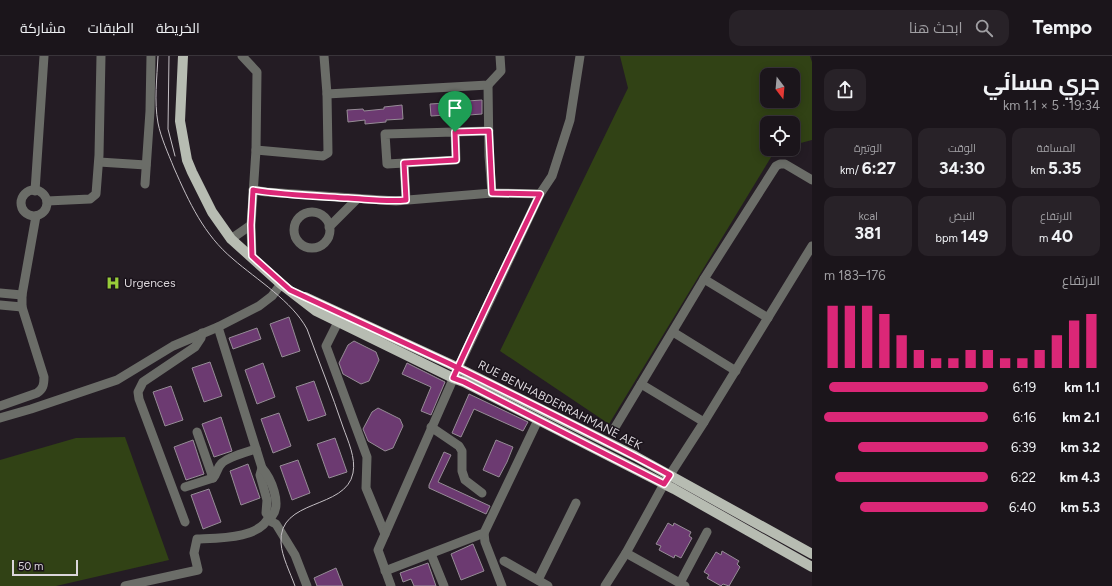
<!DOCTYPE html>
<html lang="ar">
<head>
<meta charset="utf-8">
<style>
  body { margin:0; font-family:Figtree,Cairo,sans-serif; background:#282228; color:#f1f3f6; direction:rtl; height:100vh; display:flex; flex-direction:column; font-size:15px; white-space:nowrap }
  * { box-sizing:border-box; margin:0 }
  p { font-size:13px; color:#a09fa3 }
  .icon { flex:none; width:22px; height:22px; fill:none; stroke:currentColor; stroke-width:2; stroke-linecap:round; stroke-linejoin:round }
  .map { position:relative; flex:1; overflow:hidden; direction:ltr }
  .sheet { display:flex; flex-direction:column; background:#1b151b; width:300px }
  .sheet>* { flex:none }
  .needle { width:26px; rotate:164deg }
  .tools { position:absolute; left:760px; top:12px; display:grid; gap:8px }
  .tools a { display:grid; place-items:center; width:40px; height:40px; border-radius:8px; background:#1b151b; box-shadow:0 2px 10px #0003,0 0 0 1px #39343a; font-size:20px }
  .scale { position:absolute; left:12px; bottom:10px; width:66px; box-sizing:border-box; padding-left:4px; border:2px solid #dbd6db; border-top:0; font-size:11px; line-height:14px; white-space:nowrap; color:#dbd6db; -webkit-text-stroke:3px #1a131b; paint-order:stroke }
  .pin { position:absolute; display:grid; place-items:center; width:34px; height:34px; color:#fff; margin:-41px -17px; border-radius:50% 50% 50% 0; rotate:-45deg; box-shadow:0 0 4px #0007 }
  .pin .icon { rotate:45deg }
  .round { display:grid; place-items:center; flex:none; width:42px; height:42px; border-radius:12px; background:#282228 }
  .overview { display:flex; align-items:center; justify-content:space-between; height:68px; padding:0 12px }
  h1 { font-size:22px; font-weight:700; line-height:30px }
  .stats { display:grid; grid-template-columns:repeat(3,1fr); gap:6px; height:68px; padding:4px 12px }
  .stats div { display:grid; align-content:center; border-radius:10px; background:#282228; text-align:center }
  .stats b { font-size:17px; font-weight:700 }
  .stats small { font-size:11px; font-weight:400 }
  .stats p { font-size:11px }
  .chart { height:112px; padding:8px 12px }
  .chart p { display:flex; justify-content:space-between }
  .chart svg { width:100%; height:72px; margin-top:4px; stroke:#db2777; stroke-width:6 }
  ul { padding:0 12px; list-style:none; font-size:13px }
  li { display:grid; grid-template-columns:64px 48px 1fr; align-items:center; height:30px }
  li i { height:10px; border-radius:5px; background:#db2777 }
  header { display:flex; align-items:center; gap:24px; box-sizing:border-box; height:56px; padding:0 20px; background:#1b151b; border-bottom:1px solid #39343a }
  header strong { font-size:19px }
  nav { display:flex; gap:22px; margin-inline-start:auto; font-size:14px }
  .search { width:280px; height:36px; background:#282228; display:flex; align-items:center; gap:10px; box-sizing:border-box; padding:0 14px; border-radius:12px; color:#a09fa3; font-size:15px }
  main { display:flex; flex:1; min-height:0 }
  .map>svg:first-child { display:block }
  .green { fill:#314215; fill-rule:evenodd }
  .building { fill:#6c3a71; stroke:#968c96 }
  .lines { fill:none; stroke-linecap:round; stroke-linejoin:round }
  .minor { stroke:#6b6d68; stroke-width:9 }
  .major { stroke:#b7bcb2; stroke-width:10 }
  .tram { stroke:#c4bfc4; stroke-width:1 }
  .route-casing { stroke:#fff; stroke-width:8 }
  .route { stroke:#db2777; stroke-width:5 }
  .labels { text-anchor:middle; dominant-baseline:central; stroke-width:3; stroke-linejoin:round; paint-order:stroke }
  .poi-label { font-size:12px; fill:#dbd6db; stroke:#1a131b; text-anchor:start }
  .street-label { font-size:12px; fill:#dbd6db; stroke:#1a131b }
</style>
</head>
<body>
<header>
<strong>Tempo</strong>
<div class="search"><svg class="icon" aria-label="search" viewBox="0 0 24 24"><circle cx="10" cy="10" r="6"/><path d="M15 15l6 6"/></svg>ابحث هنا</div>
<nav><a>الخريطة</a><a>الطبقات</a><a>مشاركة</a></nav>
</header>
<main>
<section class="sheet">
<div class="overview"><div><h1>جري مسائي</h1><p>19:34 · 5 × 1.1 km</p></div><a class="round"><svg class="icon" aria-label="share" viewBox="0 0 24 24"><path d="M12 15V3M7 8l5-5 5 5M5 13v7h14v-7"/></svg></a></div>
<div class="stats">
<div><p>المسافة</p><b>5.35<small> km</small></b></div>
<div><p>الوقت</p><b>34:30</b></div>
<div><p>الوتيرة</p><b>6:27<small> /km</small></b></div>
</div>
<div class="stats">
<div><p>الارتفاع</p><b>40<small> m</small></b></div>
<div><p>النبض</p><b>149<small> bpm</small></b></div>
<div><p>kcal</p><b>381</b></div>
</div>
<div class="chart"><p><span>الارتفاع</span>176–183 m</p>
<svg viewBox="0 0 160 44" preserveAspectRatio="none"><path d="M5 44V6M15 44V6M25 44V6M35 44V11M45 44V24M55 44V33M65 44V38M75 44V38M85 44V33M95 44V33M105 44V38M115 44V38M125 44V33M135 44V24M145 44V15M155 44V11"/></svg>
</div>
<ul>
<li><b>1.1 km</b>6:19<i style="width:97%"></i></li>
<li><b>2.1 km</b>6:16<i style="width:100%"></i></li>
<li><b>3.2 km</b>6:39<i style="width:79%"></i></li>
<li><b>4.3 km</b>6:22<i style="width:93%"></i></li>
<li><b>5.3 km</b>6:40<i style="width:78%"></i></li>
</ul>
</section>
<div class="map">
<svg width="812" height="530" viewBox="0 0 812 530">
  <rect width="100%" height="100%" fill="#241c24"/>
  <g class="green">
    <path d="M620,0h190l2,6v78l-19,5v-22h-26v26h9l-167,275 -109,-73 128,-263zM767,19h26v26h-26z"/>
    <polygon points="125,381 169,504 56,530 0,530 0,404 76,382"/>
  </g>
  <g class="building">
    <polygon points="482,44 482,58 469,59 469,61 448,63 447,59 431,60 430,48 446,47 447,49 467,48 467,45"/>
    <polygon points="402,49 403,63 386,64 386,66 365,68 365,64 348,66 347,54 363,53 364,55 384,53 384,51"/>
    <polygon points="289,261 300,295 282,301 270,268"/>
    <polygon points="257,272 261,283 233,293 229,282"/>
    <polygon points="354,285 376,296 379,304 369,325 361,328 343,318 339,307 348,289"/>
    <polygon points="210,306 222,340 204,346 192,312"/>
    <polygon points="263,307 275,341 257,348 245,314"/>
    <polygon points="407,307 445,326 431,359 421,355 431,331 402,318"/>
    <polygon points="314,325 326,359 308,365 296,331"/>
    <polygon points="171,330 183,364 165,370 153,336"/>
    <polygon points="469,338 528,366 523,375 474,353 461,381 452,377"/>
    <polygon points="378,352 400,363 403,370 393,392 385,395 368,385 363,373 372,356"/>
    <polygon points="279,357 291,390 273,397 261,363"/>
    <polygon points="221,361 232,395 214,401 202,368"/>
    <polygon points="335,382 347,416 329,422 317,388"/>
    <polygon points="193,384 204,418 186,424 174,391"/>
    <polygon points="496,384 513,391 507,406 499,421 483,414"/>
    <polygon points="444,396 451,399 438,426 490,450 486,458 429,432 429,429"/>
    <polygon points="298,404 310,437 292,444 280,410"/>
    <polygon points="248,408 260,442 241,449 230,415"/>
    <polygon points="209,433 221,466 203,473 191,439"/>
    <polygon points="668,467 673,470 674,467 691,476 689,480 692,482 681,502 675,499 674,502 659,494 661,490 656,488"/>
    <polygon points="473,488 484,515 461,524 451,498"/>
    <polygon points="722,495 739,505 737,508 740,511 729,530 723,528 721,530 707,522 709,519 704,516 716,496 721,499"/>
    <polygon points="428,507 436,530 414,530 411,523 403,526 400,517"/>
    <polygon points="336,512 343,530 317,530 314,522"/>
  </g>
  <g class="lines">
    <g class="minor">
      <polyline points="242,0 257,16 256,94 251,169 252,200"/>
      <polyline points="324,0 327,38 488,29 501,15 500,0"/>
      <polyline points="488,29 489,100 492,137"/>
      <polyline points="455,76 456,104 387,108 385,78 489,75"/>
      <polyline points="256,94 323,100 328,97 327,38"/>
      <polyline points="99,106 146,109"/>
      <polyline points="404,107 406,144"/>
      <polyline points="145,128 150,55 151,0"/>
      <polyline points="253,134 266,136 396,145 492,137 540,138"/>
      <circle cx="34" cy="147" r="13"/>
      <polyline points="35,135 44,0"/>
      <polyline points="47,145 90,143 96,138 99,99 101,0"/>
      <circle cx="312" cy="174" r="18"/>
      <polyline points="329,171 357,143"/>
      <polyline points="231,183 251,169"/>
      <polyline points="704,223 768,262"/>
      <polyline points="0,237 22,239"/>
      <polyline points="0,249 22,251"/>
      <polyline points="338,266 326,290 367,401 366,432 385,478"/>
      <polyline points="673,276 736,315"/>
      <polyline points="641,328 704,366"/>
      <path d="M0,350l37,-13c6,-4 7,-8 7,-16l-22,-70v-12l14,-79"/>
      <polyline points="0,362 31,353 117,324 173,290 218,271 259,250 272,240 281,228"/>
      <polyline points="431,371 459,390 462,395 462,415 465,424 482,437"/>
      <polyline points="614,373 704,223 776,110 780,108 785,108 812,124"/>
      <polyline points="197,376 213,422"/>
      <polyline points="262,412 260,419 267,444 266,457 269,460"/>
      <path d="M185,431l28,-9c4,-4 4,-10 8,-14 6,-7 26,-12 35,-15"/>
      <polyline points="268,464 276,468 295,499 307,530"/>
      <polyline points="185,466 139,343 138,336 143,326 195,291 201,282 202,277"/>
      <polyline points="484,477 485,486 502,530"/>
      <polyline points="626,497 685,530"/>
      <polyline points="431,498 444,530"/>
      <polyline points="504,505 548,530"/>
      <polyline points="385,515 484,477 538,364"/>
      <polyline points="538,524 576,447"/>
      <polyline points="680,527 707,476"/>
      <path d="M125,530l73,-16 -4,-17 3,-14c21,-1 64,0 72,-23h3c10,-12 -1,-38 -10,-48l-44,-141"/>
      <polyline points="391,530 378,494 458,312 540,138 552,120 570,64 580,0"/>
      <polyline points="605,530 626,497 664,428 704,366 812,190"/>
    </g>
    <g class="major">
      <polyline points="183,0 180,65 187,104 192,116 212,156 231,183 281,228 316,255 453,322 464,326 674,433 812,511"/>
      <polyline points="305,241 450,308 635,400 812,498"/>
    </g>
    <g class="tram">
      <path d="M158,0c-1,22 -4,45 0,67 3,15 10,30 16,45 15,34 30,67 59,91 24,21 59,42 74,70 12,33 25,65 36,98 5,14 13,31 10,46 -7,37 -75,25 -72,70 1,14 9,29 14,43"/>
      <polyline points="169,0 168,73 175,100"/>
    </g>
  </g>
  <g class="lines">
    <g class="route-casing">
      <path id="route" d="M455,76l1,28 -52,3 2,37c-19,2 -39,-1 -58,-2 -32,-2 -64,-3 -95,-8l-2,35 1,31 38,34 160,74c73,36 148,72 220,111l-6,9 -200,-102 -11,-4c28,-62 58,-123 87,-184l-48,-1 -3,-62 -34,1"/>
    </g>
    <use href="#route" class="route"/>
  </g>
  <defs>
    <g id="hospital-bare" transform="scale(1.08)"><path d="M-5-5h3v3.5h4V-5h3V5h-3V1.5h-4V5h-3Z" fill="#97cc39" stroke="#1a131b" stroke-width="2.5" paint-order="stroke"/></g>
  </defs>
  <g fill-rule="evenodd">
    <use href="#hospital-bare" x="113" y="227"/>
  </g>
  <g class="labels">
    <g class="poi-label">
      <text x="124" y="227">Urgences</text>
    </g>
    <g class="street-label">
      <text transform="translate(560 349) rotate(27)">RUE BENHABDERRAHMANE AEK</text>
    </g>
  </g>
</svg>
<div class="tools">
<a><svg class="needle" viewBox="-14 -14 28 28"><path d="M0-13l5 13h-10z" fill="#e53935"/><path d="M0 13l5-13h-10z" fill="#a09fa3"/></svg></a>
<a><svg class="icon" aria-label="locate" viewBox="0 0 24 24"><circle cx="12" cy="12" r="6"/><path d="M12 2v4M12 18v4M2 12h4M18 12h4"/></svg></a>
</div>
<div class="scale">50 m</div>
<div class="pin" style="left:455px;top:76px;background:#1e9e55"><svg class="icon" aria-label="arrive" viewBox="0 0 24 24"><path d="M6 21V4h12l-3 4 3 4H6"/></svg></div>
</div>
</main>
</body>
</html>
